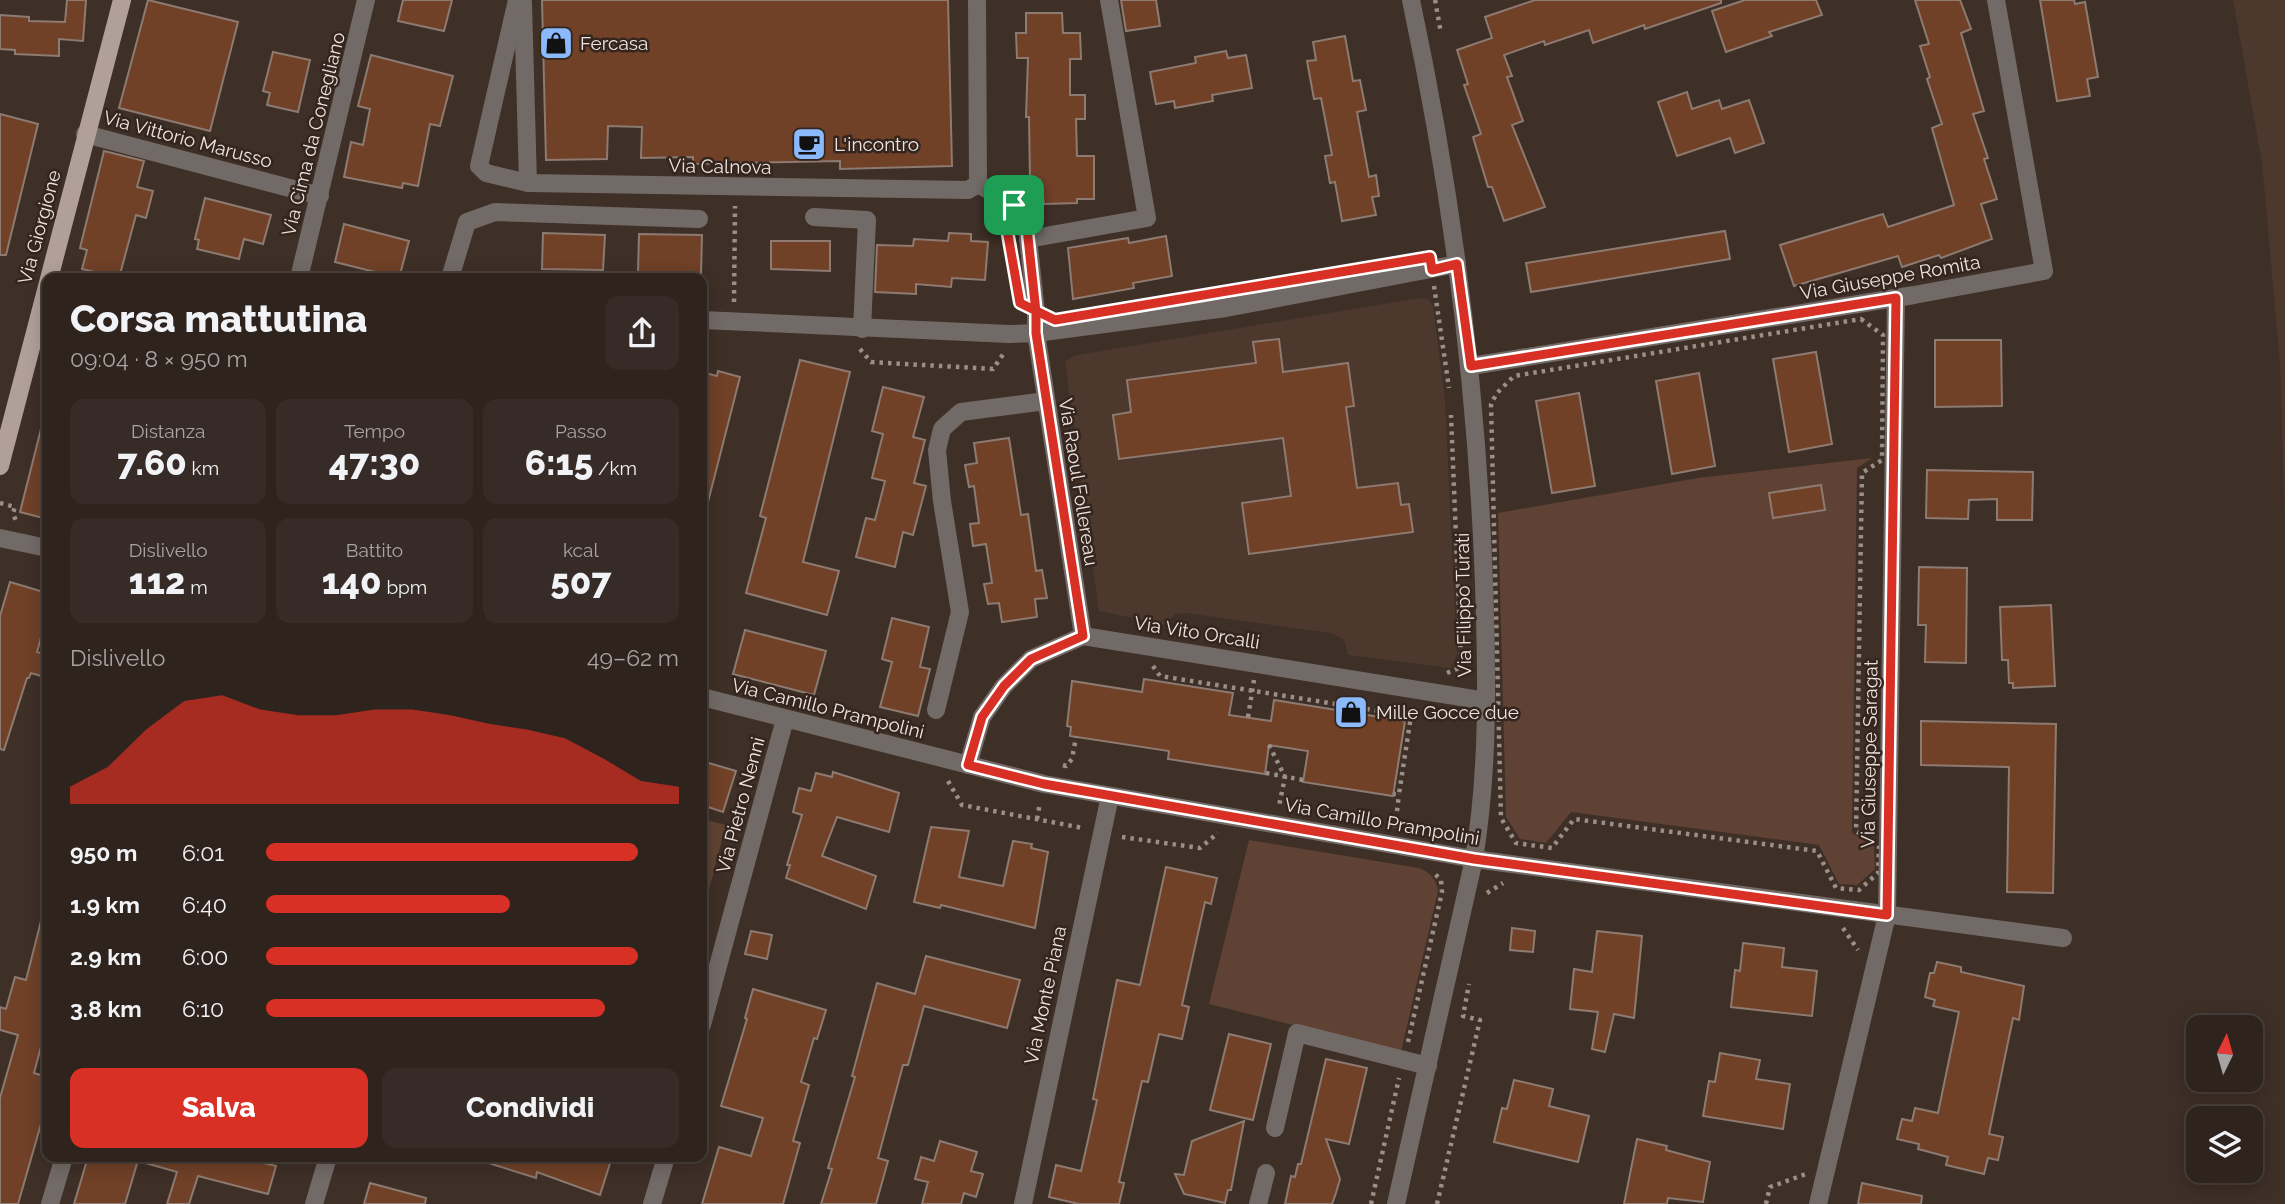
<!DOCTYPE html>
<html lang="it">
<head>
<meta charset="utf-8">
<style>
  body { margin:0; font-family:Raleway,sans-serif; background:#362b26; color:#f1f3f6; height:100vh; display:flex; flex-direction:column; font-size:26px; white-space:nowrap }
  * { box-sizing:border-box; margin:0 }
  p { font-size:23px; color:#a7a4a4 }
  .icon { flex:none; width:38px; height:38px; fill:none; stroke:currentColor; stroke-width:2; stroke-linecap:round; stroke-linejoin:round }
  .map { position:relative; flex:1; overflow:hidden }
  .details { position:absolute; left:42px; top:273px; width:665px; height:889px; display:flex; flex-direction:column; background:#2e231d; border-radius:14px; box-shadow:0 4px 18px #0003,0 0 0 2px #49403b }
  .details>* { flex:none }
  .needle { width:46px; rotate:5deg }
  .fabs { position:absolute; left:2186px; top:1015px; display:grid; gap:14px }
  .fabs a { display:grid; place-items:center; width:77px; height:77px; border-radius:14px; background:#2e231d; box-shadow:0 4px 18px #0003,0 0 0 2px #49403b; font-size:35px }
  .pin { position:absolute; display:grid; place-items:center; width:60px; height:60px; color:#fff; margin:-30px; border-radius:14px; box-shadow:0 4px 10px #0006 }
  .round { display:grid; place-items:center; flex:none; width:74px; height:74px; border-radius:14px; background:#362b26 }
  .headline { display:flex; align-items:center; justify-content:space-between; height:119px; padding:0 28px }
  h1 { font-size:38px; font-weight:800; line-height:52px }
  .figures { display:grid; grid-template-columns:repeat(3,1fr); gap:10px; height:119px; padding:7px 28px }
  .figures div { display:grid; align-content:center; border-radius:14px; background:#362b26; text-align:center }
  .figures b { font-size:35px; font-weight:800 }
  .figures small { font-size:19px; font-weight:400 }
  .figures p { font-size:19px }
  .chart { height:196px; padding:14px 28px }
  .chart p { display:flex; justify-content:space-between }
  .chart svg { width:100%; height:126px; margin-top:7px; fill:#d93025; opacity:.7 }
  .cta { display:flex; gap:14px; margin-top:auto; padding:14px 28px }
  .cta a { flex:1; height:80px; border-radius:14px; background:#d93025; color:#fff; font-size:28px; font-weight:800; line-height:80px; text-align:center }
  .cta a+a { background:#362b26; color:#f1f3f6 }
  ul { padding:0 28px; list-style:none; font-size:23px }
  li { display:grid; grid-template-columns:112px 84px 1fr; align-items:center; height:52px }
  li i { height:18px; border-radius:9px; background:#d93025 }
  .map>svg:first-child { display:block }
  .built { fill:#4d382e }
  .green { fill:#5f4233 }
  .building { fill:#704027; stroke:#8d7a71; stroke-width:2 }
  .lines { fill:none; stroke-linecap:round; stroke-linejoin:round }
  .path { stroke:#9b8f89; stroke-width:4.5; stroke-dasharray:3.5 5; stroke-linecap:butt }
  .minor { stroke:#726a66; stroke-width:18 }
  .major { stroke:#b1a098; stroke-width:18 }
  .route-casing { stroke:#fff; stroke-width:14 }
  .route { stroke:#d93025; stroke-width:9 }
  .labels { text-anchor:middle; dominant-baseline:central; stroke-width:5; stroke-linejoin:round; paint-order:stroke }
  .poi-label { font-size:19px; fill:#ede3de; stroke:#34251e; text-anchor:start }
  .street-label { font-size:19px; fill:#ede3de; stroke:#34251e }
</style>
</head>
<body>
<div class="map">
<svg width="2285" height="1204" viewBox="0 0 2285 1204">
  <rect width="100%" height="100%" fill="#3e2f27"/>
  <g class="built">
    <polygon points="2233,0 2285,0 2285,525 2280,363 2262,163"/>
    <polygon points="1420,298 1428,299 1433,306 1445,400 1457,655 1451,668 1348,655 1344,640 1331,633 1185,613 1175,614 1166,625 1099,611 1065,362 1073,356 1083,354"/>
  </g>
  <g class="green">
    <polygon points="1872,458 1857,468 1852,833 1874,846 1875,869 1857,885 1839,884 1819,845 1571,812 1546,843 1520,839 1506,817 1498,513 1698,478"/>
    <polygon points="702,819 726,825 702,916"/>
    <path d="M1249,840l170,28c12,5 17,11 19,23l-37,161 -192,-48z"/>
  </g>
  <g class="building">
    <polygon points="67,0 86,0 83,41 59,39 59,56 15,54 15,50 0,49 0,15 29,17 29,21 65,22"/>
    <polygon points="148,0 238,22 210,131 119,108"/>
    <polygon points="403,0 452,0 444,31 398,21"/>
    <polygon points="542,0 948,0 952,166 840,169 840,161 693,164 693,157 641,158 642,127 608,126 607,159 546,160"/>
    <polygon points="1121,0 1156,0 1160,26 1126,31"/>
    <polygon points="1535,0 1721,0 1721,3 1645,29 1644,25 1593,43 1589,30 1545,45 1544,41 1504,55 1512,76 1507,77 1523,121 1512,125 1545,207 1504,221 1492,187 1488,187 1473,137 1481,134 1464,85 1468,84 1457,50 1492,38 1485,17"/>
    <polygon points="1745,0 1816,0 1822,15 1769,32 1772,36 1726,52 1712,11"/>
    <polygon points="1915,0 1960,0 1971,29 1961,33 1984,111 1973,114 1988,158 1984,159 1997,199 1981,204 1992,239 1941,258 1939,255 1902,267 1898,256 1794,286 1780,245 1883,214 1888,227 1954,205 1932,128 1942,124 1927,79 1930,77 1920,46 1929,44"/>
    <polygon points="2040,0 2074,0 2075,4 2085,2 2098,77 2087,79 2090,96 2057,101"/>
    <polygon points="1026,13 1062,13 1063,33 1080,33 1081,59 1070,59 1070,95 1085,95 1085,119 1076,119 1077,156 1094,156 1094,199 1077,199 1077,203 1044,204 1043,197 1040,197 1040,180 1030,180 1029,117 1026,117 1028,58 1017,58 1016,33 1026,33"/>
    <polygon points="1345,36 1353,81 1360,80 1366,110 1357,112 1369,177 1376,175 1379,196 1372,197 1376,215 1342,221 1335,182 1330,183 1325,156 1332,155 1321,98 1314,99 1307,61 1316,60 1313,42"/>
    <polygon points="1226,51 1228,58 1246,55 1252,88 1212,95 1213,101 1175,108 1174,101 1156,104 1150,72 1196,63 1195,57"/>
    <polygon points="273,52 310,60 298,112 267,105 270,93 263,91"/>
    <polygon points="371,55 453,76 440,126 430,124 418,186 403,183 402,188 344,177 351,142 363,145 370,109 358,106"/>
    <polygon points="1687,92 1692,109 1719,100 1722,109 1749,100 1764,143 1735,153 1730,138 1677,156 1658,102"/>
    <polygon points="0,114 38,124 6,255 0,255"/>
    <polygon points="104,151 144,161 137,187 153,191 146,218 136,215 119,278 82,269 87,250 80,248"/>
    <polygon points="205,198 271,215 263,244 244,239 239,259 197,249 199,240 195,239"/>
    <polygon points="344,224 409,241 399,278 335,262"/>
    <polygon points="1725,231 1730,259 1531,292 1526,263"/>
    <polygon points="543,233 605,235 603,270 542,269"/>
    <polygon points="949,233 971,234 971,241 988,242 985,280 952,278 951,287 916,284 916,294 875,292 877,245 913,246 914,239 948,241"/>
    <polygon points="639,234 702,235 701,274 638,272"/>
    <polygon points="1166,236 1172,276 1133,283 1134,288 1073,299 1068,248 1128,238 1129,243"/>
    <polygon points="771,241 830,241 830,271 771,269"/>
    <polygon points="1279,339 1283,372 1348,363 1354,406 1346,407 1357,488 1398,483 1401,505 1409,504 1413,532 1249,554 1242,503 1291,496 1283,438 1119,459 1113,415 1131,412 1127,380 1256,363 1253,342"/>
    <polygon points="1935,340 2001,340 2002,406 1935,407"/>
    <polygon points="1816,352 1832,444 1789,452 1773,359"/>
    <polygon points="800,360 850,372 803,562 839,571 827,615 746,593 766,518 760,516"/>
    <polygon points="718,371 740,377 708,502 702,501 702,372 717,376"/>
    <polygon points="1699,373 1715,466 1672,474 1656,381"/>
    <polygon points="883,387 924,397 913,437 925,440 914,483 926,486 913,535 903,532 895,567 856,557 866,518 875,520 885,481 872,478 883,434 872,431"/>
    <polygon points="1579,393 1595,486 1552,493 1536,401"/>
    <polygon points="41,429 47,430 47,519 20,512"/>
    <polygon points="1009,438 1021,515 1028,514 1036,571 1042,570 1047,598 1035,599 1037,617 1002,622 999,603 988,604 984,584 992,583 986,544 973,546 970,524 979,523 974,486 969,487 965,465 977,463 974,443"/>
    <polygon points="1927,470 2033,472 2032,520 1997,520 1997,499 1969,500 1968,519 1926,518"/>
    <polygon points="1821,485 1825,510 1773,518 1769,493"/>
    <polygon points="1919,567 1967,568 1966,663 1925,662 1926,625 1918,625"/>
    <polygon points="10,582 47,593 47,616 37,652 47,655 47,678 31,673 29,678 27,678 4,750 0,749 0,616"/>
    <polygon points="2051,605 2055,686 2013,688 2013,683 2009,683 2008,660 2002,660 2000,607"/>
    <polygon points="892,618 929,627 920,667 930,669 918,716 880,707 892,662 882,659"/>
    <polygon points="745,630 826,651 814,695 733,674"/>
    <polygon points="1144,679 1233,693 1229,715 1271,721 1274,700 1405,721 1393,796 1303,782 1308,751 1269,745 1265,774 1168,759 1169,751 1070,736 1071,727 1067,726 1072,681 1142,692"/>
    <polygon points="1921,721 2056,724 2053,893 2007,892 2009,767 1921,765"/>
    <polygon points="702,761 736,771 723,812 702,805"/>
    <polygon points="833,772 899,793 889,832 837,817 822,856 876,876 866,909 786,878 790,865 787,865 802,815 793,812 799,788 811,791 816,773 832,777"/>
    <polygon points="931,827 969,831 959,877 1003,886 1013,841 1032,844 1031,848 1048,852 1035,928 941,905 940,908 914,902"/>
    <polygon points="1166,867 1217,878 1211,904 1205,902 1182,1005 1189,1007 1182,1039 1159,1034 1148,1082 1142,1081 1119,1182 1124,1183 1119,1204 1079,1204 1049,1197 1056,1165 1081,1171 1097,1100 1093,1099 1117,980 1140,985"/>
    <polygon points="41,921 47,922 47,1024 34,1073 47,1077 47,1103 18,1204 0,1204 0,1098 18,1035 0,1030 0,1007 6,1009 15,977 26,980"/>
    <polygon points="1512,928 1535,931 1533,952 1510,950"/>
    <polygon points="751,931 772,935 767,959 745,954"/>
    <polygon points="1597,931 1642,936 1634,1018 1614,1014 1605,1052 1592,1049 1598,1012 1570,1009 1574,969 1592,972"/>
    <polygon points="1743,943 1784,948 1782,967 1817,971 1812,1016 1731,1007 1735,970 1740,971"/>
    <polygon points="926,956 1020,980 1007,1028 924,1006 908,1065 903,1065 878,1158 888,1161 876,1204 821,1204 832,1169 828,1168 855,1077 852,1076 877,983 915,994"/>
    <polygon points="1937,962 1961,967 1961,972 2024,986 2019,1020 2013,1018 1989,1134 2003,1137 1998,1160 1988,1158 1984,1174 1946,1165 1948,1157 1918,1149 1919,1144 1897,1139 1902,1119 1912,1121 1915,1108 1938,1113 1959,1012 1933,1006 1935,1000 1925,997 1930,973 1934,973"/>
    <polygon points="753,989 826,1010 817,1039 814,1038 801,1082 809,1085 793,1141 800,1143 783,1204 702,1204 719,1147 751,1156 763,1118 721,1106 747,1019 745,1018"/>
    <polygon points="1229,1034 1271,1044 1253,1120 1210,1110"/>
    <polygon points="1720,1053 1760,1060 1756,1079 1790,1084 1783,1129 1703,1116 1709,1081 1715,1082"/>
    <polygon points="1326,1059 1367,1068 1349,1144 1326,1139 1340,1179 1336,1193 1332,1204 1285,1204 1291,1176 1295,1177 1298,1164 1301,1164"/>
    <polygon points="1514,1080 1553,1089 1549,1106 1589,1116 1578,1162 1494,1142 1502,1108 1507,1109"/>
    <polygon points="1244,1121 1231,1190 1228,1190 1225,1203 1184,1194 1175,1174 1184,1175 1192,1141"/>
    <polygon points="1637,1139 1667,1146 1666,1150 1710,1162 1703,1202 1668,1198 1667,1204 1624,1204"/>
    <polygon points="940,1141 977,1152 971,1171 983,1174 976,1197 964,1193 961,1204 922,1204 928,1182 915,1179 921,1157 934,1161"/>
    <polygon points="88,1157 139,1157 125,1204 74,1204"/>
    <polygon points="143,1157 240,1157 276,1166 268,1194 198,1176 189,1204 167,1204 177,1172 142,1162"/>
    <polygon points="482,1157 612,1157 600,1195 537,1172 536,1178 482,1161"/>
    <polygon points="370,1183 426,1198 425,1204 364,1204"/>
    <polygon points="1862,1183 1922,1196 1921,1204 1858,1204"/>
  </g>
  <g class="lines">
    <g class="path">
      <polyline points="1435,0 1441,33"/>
      <polyline points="1434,286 1449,388"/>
      <polyline points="734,302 735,206"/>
      <polygon points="1861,319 1883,335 1882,460 1862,473 1856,831 1879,846 1878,873 1859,890 1836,888 1817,851 1574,819 1552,848 1516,843 1501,818 1491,404 1497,393 1514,376"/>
      <polyline points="860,349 871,362 993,369 1004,353"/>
      <polyline points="0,503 15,507 13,513 16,521"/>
      <polyline points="1153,666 1160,676 1411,716 1399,794 1394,794"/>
      <polyline points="1447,673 1459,668 1461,659 1451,415"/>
      <polyline points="1248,717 1254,680"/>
      <polyline points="1269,745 1285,777 1279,806"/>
      <polyline points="1063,765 1066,766 1072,759 1076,737"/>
      <polyline points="1266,773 1303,780"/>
      <polyline points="948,781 962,805 1083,828"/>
      <polyline points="1037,819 1040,803"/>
      <polyline points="1395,828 1399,794"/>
      <polyline points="1122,837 1200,848 1218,833"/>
      <polyline points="1487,893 1503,883"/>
      <polyline points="1843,928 1858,950"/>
      <polyline points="1408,1042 1442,892 1441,880 1434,873"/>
      <polyline points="1371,1204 1399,1078"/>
      <polyline points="1437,1204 1480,1020 1463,1016 1469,984"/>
      <polyline points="1766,1204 1770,1187 1806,1174"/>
    </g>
    <g class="minor">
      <polyline points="517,0 479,166 486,173 528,183 968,190 978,184 977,0"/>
      <polyline points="523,3 528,183"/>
      <polyline points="85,134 320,196"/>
      <polyline points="978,184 1014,205 1026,219 1036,312 1036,333 1083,636"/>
      <polyline points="814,217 867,220 862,329"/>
      <polyline points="1028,239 1147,218 1109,0"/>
      <polyline points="299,278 366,0"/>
      <polyline points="450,278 467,222 495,212 699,219"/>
      <polyline points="702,320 1009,334 1036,333 1226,308 1457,264"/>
      <polyline points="1471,366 1914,295 2044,271 1996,0"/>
      <polyline points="0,538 47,548"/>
      <polyline points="702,697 1044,784 1474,859 2063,938"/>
      <polyline points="936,710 960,612 942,501 937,450 942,429 961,412 1046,401"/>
      <polyline points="968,765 982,717 1004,686 1031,659 1083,636 1486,701"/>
      <polyline points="702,1025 785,719"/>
      <polyline points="1275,1128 1297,1033 1428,1066"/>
      <polyline points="50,1204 64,1157"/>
      <polyline points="314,1204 328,1157"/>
      <polyline points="652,1204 666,1157"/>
      <polyline points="1023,1204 1110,796"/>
      <polyline points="1258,1204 1266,1173"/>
      <path d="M1396,1204l78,-345c15,-91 13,-183 10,-275 -7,-197 -32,-392 -73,-584"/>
      <polyline points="1818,1204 1887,915 1896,298"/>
    </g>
    <polyline class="major" points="0,466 122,0"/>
  </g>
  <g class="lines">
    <g class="route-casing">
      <polyline id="route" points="1014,205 1026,219 1036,312 1036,333 1083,636 1031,659 1004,686 982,717 968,765 1044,784 1474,859 1887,915 1896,298 1471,366 1457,264 1432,270 1430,257 1055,320 1020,303 1006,224 1014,205"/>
    </g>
    <use href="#route" class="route"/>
  </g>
  <defs>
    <g id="shop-square" transform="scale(1.75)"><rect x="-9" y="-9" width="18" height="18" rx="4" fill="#8bbafc" stroke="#34251e"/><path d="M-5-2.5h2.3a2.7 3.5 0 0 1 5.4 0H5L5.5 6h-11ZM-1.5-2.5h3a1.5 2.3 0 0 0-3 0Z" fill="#111"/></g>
    <g id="cafe-square" transform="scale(1.75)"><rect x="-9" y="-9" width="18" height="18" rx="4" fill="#8bbafc" stroke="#34251e"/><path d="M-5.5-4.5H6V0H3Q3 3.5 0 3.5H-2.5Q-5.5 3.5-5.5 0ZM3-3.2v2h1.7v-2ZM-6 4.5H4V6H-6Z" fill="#111"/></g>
  </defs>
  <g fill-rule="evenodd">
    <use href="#shop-square" x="556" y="43"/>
    <use href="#cafe-square" x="809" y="144"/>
    <use href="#shop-square" x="1351" y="712"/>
  </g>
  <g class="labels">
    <g class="poi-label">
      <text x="580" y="43">Fercasa</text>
      <text x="834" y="144">L'incontro</text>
      <text x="1376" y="712">Mille Gocce due</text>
    </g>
    <g class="street-label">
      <text transform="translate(313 134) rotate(-76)">Via Cima da Conegliano</text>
      <text transform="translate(188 139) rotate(15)">Via Vittorio Marusso</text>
      <text transform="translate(720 166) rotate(1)">Via Calnova</text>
      <text transform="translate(39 227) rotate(-75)">Via Giorgione</text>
      <text transform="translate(1890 277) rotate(-10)">Via Giuseppe Romita</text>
      <text transform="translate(1079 482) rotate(81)">Via Raoul Follereau</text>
      <text transform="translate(1463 605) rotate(-91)">Via Filippo Turati</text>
      <text transform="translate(1197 632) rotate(9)">Via Vito Orcalli</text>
      <text transform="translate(828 708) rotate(14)">Via Camillo Prampolini</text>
      <text transform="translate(1869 754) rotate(-89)">Via Giuseppe Saragat</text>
      <text transform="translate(740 805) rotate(-75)">Via Pietro Nenni</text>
      <text transform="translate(1382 821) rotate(10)">Via Camillo Prampolini</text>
      <text transform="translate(1045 995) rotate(-78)">Via Monte Piana</text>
    </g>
  </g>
</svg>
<div class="fabs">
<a><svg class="needle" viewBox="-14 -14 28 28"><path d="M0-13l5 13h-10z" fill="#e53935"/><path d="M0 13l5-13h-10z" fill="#a7a4a4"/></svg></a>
<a><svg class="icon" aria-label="layers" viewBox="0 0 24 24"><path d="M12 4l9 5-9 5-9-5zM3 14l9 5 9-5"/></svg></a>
</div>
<div class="pin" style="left:1014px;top:205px;background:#1e9e55"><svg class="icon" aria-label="arrive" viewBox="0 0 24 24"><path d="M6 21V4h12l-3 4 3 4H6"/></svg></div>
<section class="details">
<div class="headline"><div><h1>Corsa mattutina</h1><p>09:04 · 8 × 950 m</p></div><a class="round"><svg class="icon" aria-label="share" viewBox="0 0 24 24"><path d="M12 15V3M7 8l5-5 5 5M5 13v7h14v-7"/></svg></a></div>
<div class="figures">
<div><p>Distanza</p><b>7.60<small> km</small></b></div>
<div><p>Tempo</p><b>47:30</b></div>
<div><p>Passo</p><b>6:15<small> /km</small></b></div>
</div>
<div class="figures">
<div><p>Dislivello</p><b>112<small> m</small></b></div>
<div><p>Battito</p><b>140<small> bpm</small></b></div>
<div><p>kcal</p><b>507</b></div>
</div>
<div class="chart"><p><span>Dislivello</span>49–62 m</p>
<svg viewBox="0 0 160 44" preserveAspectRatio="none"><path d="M0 44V38L10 31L20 18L30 8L40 6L50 11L60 13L70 13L80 11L90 11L100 13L110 16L120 18L130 21L140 28L150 36L160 38V44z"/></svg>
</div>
<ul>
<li><b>950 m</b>6:01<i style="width:90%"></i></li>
<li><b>1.9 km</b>6:40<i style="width:59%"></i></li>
<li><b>2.9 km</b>6:00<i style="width:90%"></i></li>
<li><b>3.8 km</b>6:10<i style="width:82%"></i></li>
</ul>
<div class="cta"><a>Salva</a><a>Condividi</a></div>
</section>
</div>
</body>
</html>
